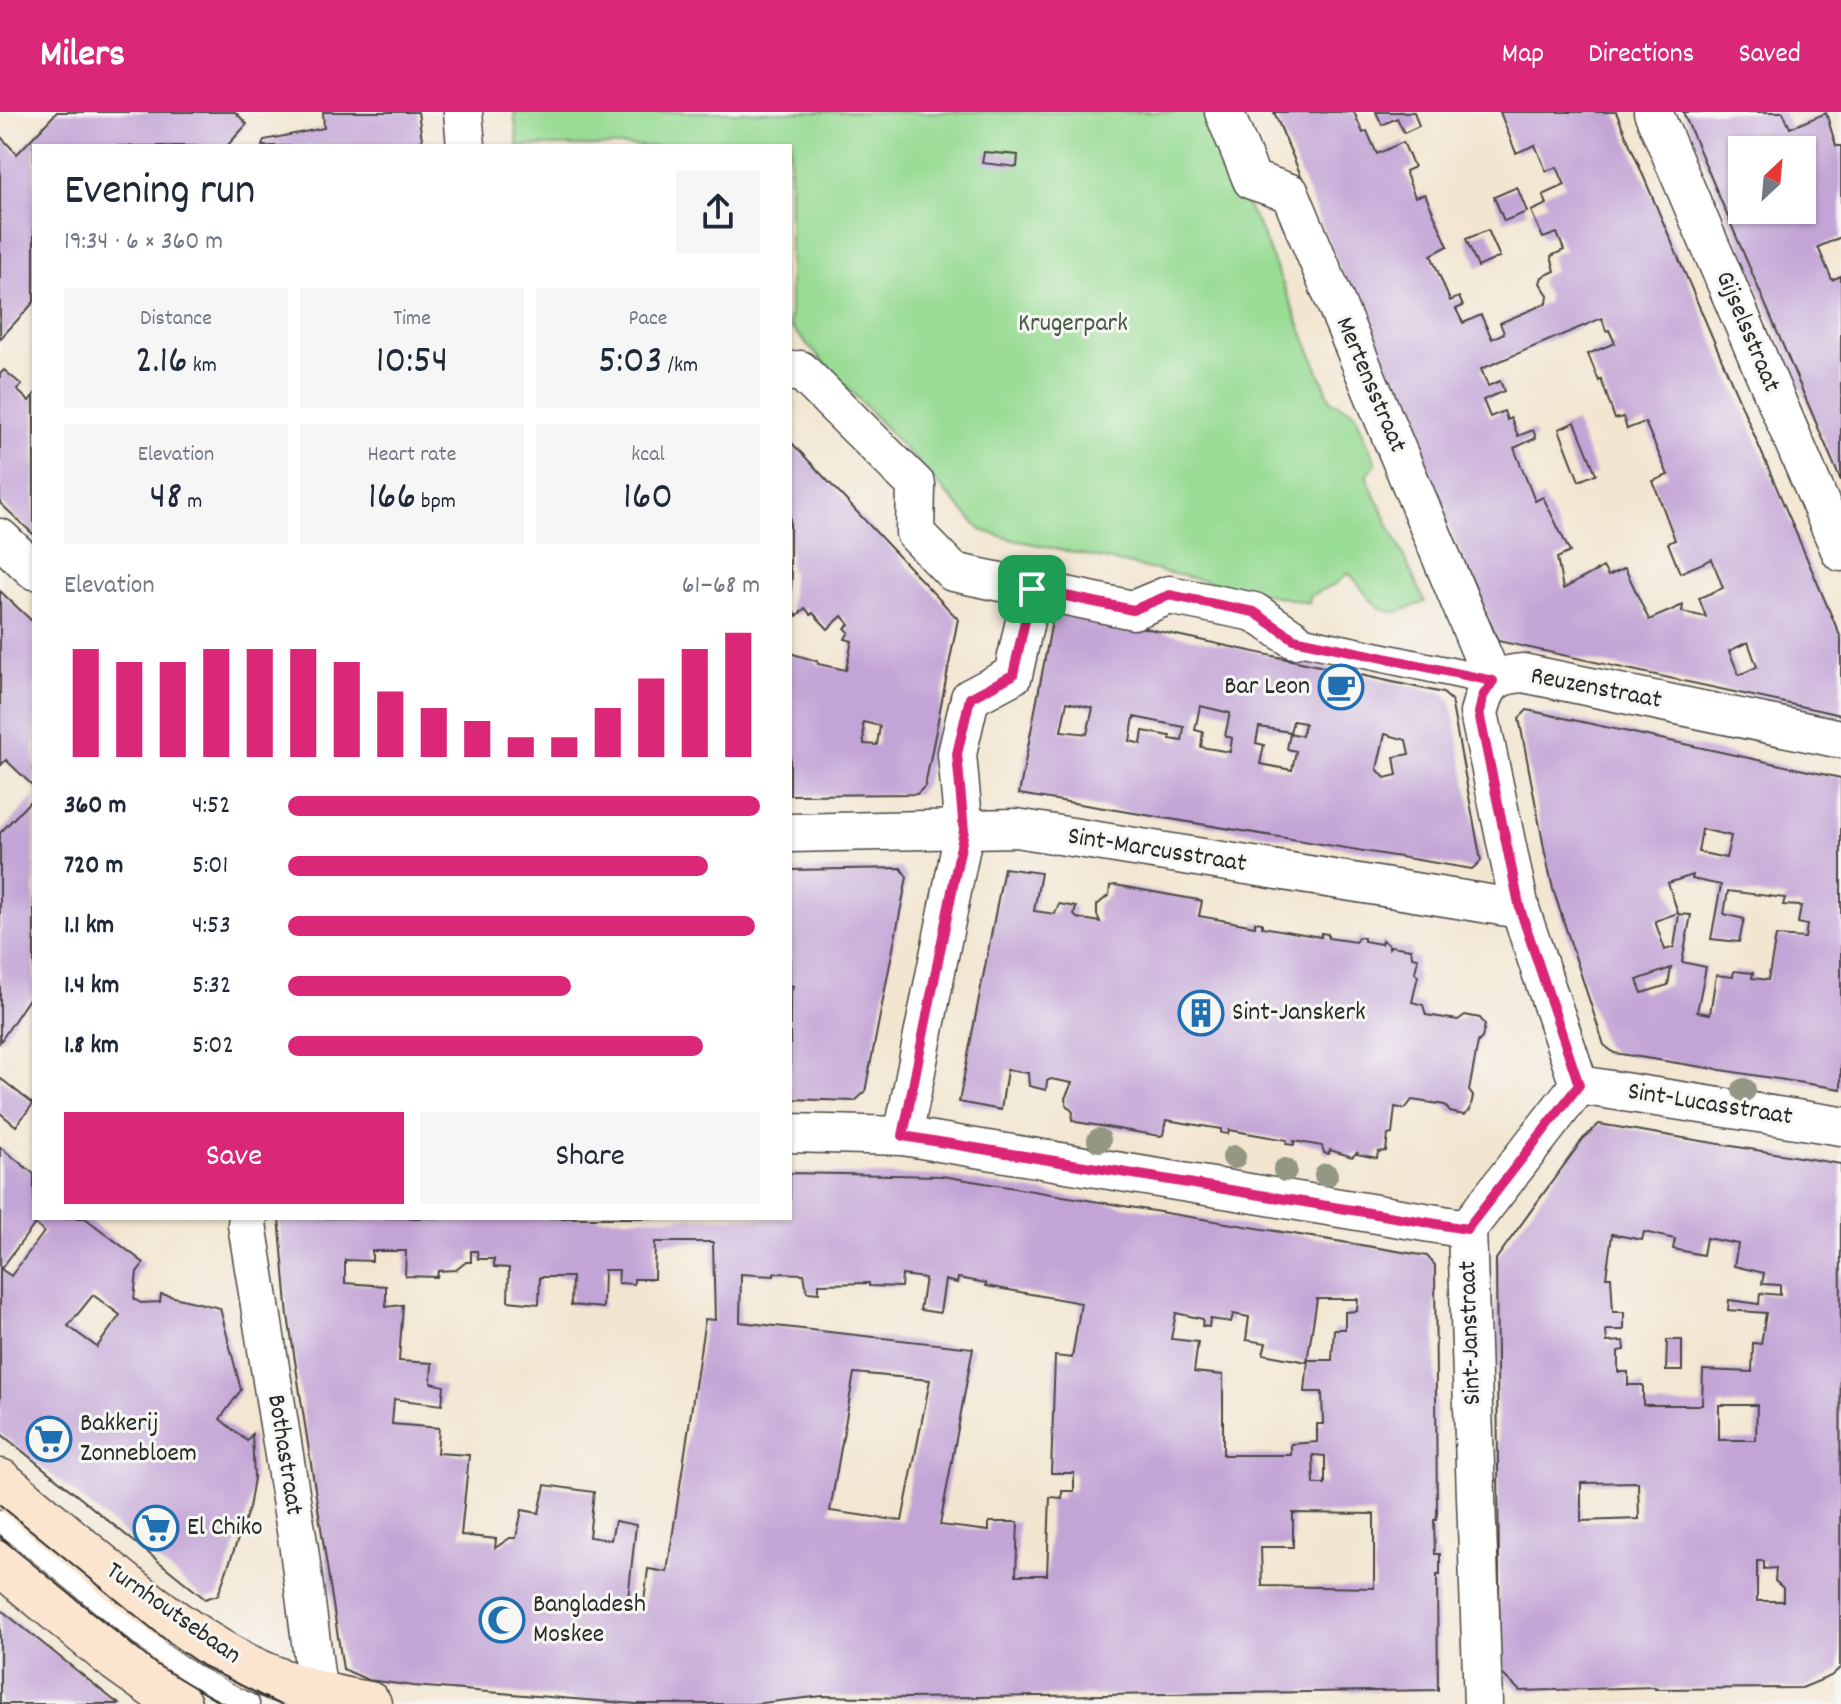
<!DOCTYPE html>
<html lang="en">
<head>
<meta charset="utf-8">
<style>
  body { margin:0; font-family:Dekko,sans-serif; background:#f6f6f7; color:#1f2937; height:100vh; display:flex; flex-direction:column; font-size:30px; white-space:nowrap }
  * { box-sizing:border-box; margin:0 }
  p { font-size:26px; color:#747a83 }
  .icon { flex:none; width:44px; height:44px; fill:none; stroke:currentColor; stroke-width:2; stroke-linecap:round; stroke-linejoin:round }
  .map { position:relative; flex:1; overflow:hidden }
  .details { position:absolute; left:32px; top:32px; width:760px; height:1076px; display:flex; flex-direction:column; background:#fff; border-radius:0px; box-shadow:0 2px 6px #0004 }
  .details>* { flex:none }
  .needle { width:52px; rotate:26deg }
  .tools { position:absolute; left:1728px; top:24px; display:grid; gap:16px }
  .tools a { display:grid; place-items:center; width:88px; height:88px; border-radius:0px; background:#fff; box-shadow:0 2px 6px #0004; font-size:40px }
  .pin { position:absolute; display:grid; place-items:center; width:68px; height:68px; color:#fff; margin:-34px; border-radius:16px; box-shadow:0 4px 12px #0006 }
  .round { display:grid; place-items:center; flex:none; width:84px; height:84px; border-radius:0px; background:#f6f6f7 }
  .headline { display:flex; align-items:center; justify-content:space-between; height:136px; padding:0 32px }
  h1 { font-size:44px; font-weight:600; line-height:60px }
  .stats { display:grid; grid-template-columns:repeat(3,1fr); gap:12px; height:136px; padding:8px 32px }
  .stats div { display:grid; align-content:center; border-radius:0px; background:#f6f6f7; text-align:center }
  .stats b { font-size:40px; font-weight:600 }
  .stats small { font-size:22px; font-weight:400 }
  .stats p { font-size:22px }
  .chart { height:224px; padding:16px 32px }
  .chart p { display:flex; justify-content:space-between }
  .chart svg { width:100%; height:144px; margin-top:8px; stroke:#db2777; stroke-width:6 }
  .primary-button { display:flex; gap:16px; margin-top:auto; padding:16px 32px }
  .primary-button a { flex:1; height:92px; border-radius:0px; background:#db2777; color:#fff; font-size:32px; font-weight:600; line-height:92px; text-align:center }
  .primary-button a+a { background:#f6f6f7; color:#1f2937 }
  ul { padding:0 32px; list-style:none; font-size:26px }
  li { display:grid; grid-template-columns:128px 96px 1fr; align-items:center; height:60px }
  li i { height:20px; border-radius:10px; background:#db2777 }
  header { display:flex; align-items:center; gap:48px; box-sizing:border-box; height:112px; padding:0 40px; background:#db2777; color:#fff }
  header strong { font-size:38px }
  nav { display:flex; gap:44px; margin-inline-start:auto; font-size:28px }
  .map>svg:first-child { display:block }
  .green { fill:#99dc94; stroke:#628460; stroke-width:2 }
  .building { fill:#c3a4d6; fill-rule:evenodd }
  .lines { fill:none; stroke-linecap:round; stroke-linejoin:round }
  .service-casing { stroke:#494744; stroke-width:23 }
  .pedestrian-casing { stroke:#494744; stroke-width:31 }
  .minor-casing { stroke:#494744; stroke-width:41 }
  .secondary-casing { stroke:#494744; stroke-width:47 }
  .service { stroke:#fff; stroke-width:20 }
  .pedestrian { stroke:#fff; stroke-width:28 }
  .minor { stroke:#fff; stroke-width:38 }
  .secondary { stroke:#fbe5cf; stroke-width:44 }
  .tram { stroke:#2b2b2b; stroke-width:2 }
  .tree { fill:#949784 }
  .route-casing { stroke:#fff; stroke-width:16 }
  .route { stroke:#db2777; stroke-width:10 }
  .labels { text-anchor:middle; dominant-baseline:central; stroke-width:6; stroke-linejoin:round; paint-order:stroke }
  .park-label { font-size:26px; fill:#465745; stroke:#f6f6f2 }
  .street-label { font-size:26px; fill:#2b2b2b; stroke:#f6f6f2 }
  .poi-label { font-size:26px; fill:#2b2b2b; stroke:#f6f6f2; text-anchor:start }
</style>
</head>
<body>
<header>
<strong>Milers</strong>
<nav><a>Map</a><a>Directions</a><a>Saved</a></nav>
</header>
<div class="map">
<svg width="1841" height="1592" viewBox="0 0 1841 1592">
  <rect width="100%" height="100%" fill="#f6f6f2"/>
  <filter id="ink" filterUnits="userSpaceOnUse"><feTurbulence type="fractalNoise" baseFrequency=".0125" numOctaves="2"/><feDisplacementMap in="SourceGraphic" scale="16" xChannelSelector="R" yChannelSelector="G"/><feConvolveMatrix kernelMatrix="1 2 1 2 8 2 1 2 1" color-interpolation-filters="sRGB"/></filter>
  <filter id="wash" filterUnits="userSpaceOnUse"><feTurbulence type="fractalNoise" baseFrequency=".006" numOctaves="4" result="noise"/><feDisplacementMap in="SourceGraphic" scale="32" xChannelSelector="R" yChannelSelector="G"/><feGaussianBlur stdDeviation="1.8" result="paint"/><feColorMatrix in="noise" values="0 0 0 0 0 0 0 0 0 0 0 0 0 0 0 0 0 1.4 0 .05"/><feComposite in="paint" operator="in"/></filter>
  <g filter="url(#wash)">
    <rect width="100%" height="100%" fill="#f3e6d1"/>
    <path class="green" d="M514,0h690l32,76 22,36 73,177 23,10 22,52 -10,13 59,126c-9,3 -21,9 -30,10 -22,1 -32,-27 -47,-39l-11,10 -27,13 -1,7 -299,-64 -29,-9 -191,-204v-180h-272z"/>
    <g id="blocks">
      <g class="building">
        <polygon points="57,0 235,0 247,12 227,34 34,34 34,190 0,227 0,24 17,42"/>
        <polygon points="323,0 418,0 423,34 262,34 264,28 324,16"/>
        <path d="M1274,0h80l9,21 4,-2 10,23 26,-12 11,25 -9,4 10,26 10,-3 23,52 -17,9 19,46 9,-4 4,9 -7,3 7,14 18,-8 11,24 12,-6 -4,-10 47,-20 1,-8 -8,-12 2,-6 13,-6 -4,-15 13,-6 -7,-17 -14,5 -12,-27 16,-7 -4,-9 22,-10 -8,-18 -11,4 -11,-26 -19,8 -16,-41h116l225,526v77l-343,-74zM1602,206l4,13 3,-1 6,13 -27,11 11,27 2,-2 14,40 8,-2 4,12 18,-7 23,53 -15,6 22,59 -7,3 12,30 32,-14 11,29 -24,10 7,19 -24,-5 1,-7 -34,15 -24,-52 -17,8 -5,-9 -40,22 -6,-31 13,-6 -27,-55 -8,4 -21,-53 22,-10 -3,-8 -15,6 -7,-18 -4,2 -3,-9 -14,6 -7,-17 21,-9 -4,-10 -12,5 -7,-17zM1748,530l9,25 -18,8 -10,-24z"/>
        <polygon points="1376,0 1414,0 1419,14 1404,21 1397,6 1382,13"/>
        <path d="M1683,0h100l7,16 36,-15 10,33h5v91l-23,10 14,33 9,-4v205zM1742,38h60v60h-60z"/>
        <polygon points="984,40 1018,43 1017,55 982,51"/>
        <polygon points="1517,75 1527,100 1504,109 1494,85"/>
        <polygon points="1488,118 1500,145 1478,155 1466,127"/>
        <polygon points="4,258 22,273 17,278 29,289 34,283 34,423 0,391 0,262"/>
        <polygon points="1575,310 1596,362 1579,369 1559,317"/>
        <path d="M790,329l168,178 -33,167 -8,8 -127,1v-142l27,8 1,3 28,6 6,-29 -7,-2 4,-7 -4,-4 4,-4 -7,-8 -14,13 -15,-16 -2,2 -6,-7 -8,8 -7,-8 2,-35 -2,-2zM863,610l17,4 -3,19 -13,-1z"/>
        <polygon points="0,479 34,511 34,675 6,648 0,654"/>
        <path d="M1062,498l381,83 8,7 30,161 -9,8 -453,-75 34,-178zM1067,590l26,6 -6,26 -26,-3zM1200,594l30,7 -5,23 7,2 -2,14 -29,-5 2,-15 -8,-2zM1134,605l50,10 -2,14 -12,-2v-3l-27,-5 -2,13 -11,-3zM1293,609l12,2 -3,13 -12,-3 -3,16 9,2 -4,19 -32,-6 4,-19 -8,-2 3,-16 31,5zM1385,622l21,6 3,14 -15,3 3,18 -12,3 -8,-9z"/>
        <path d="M1527,598l314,68v311l-227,-36 -10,-8 -51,-156 -8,-36 -26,-135zM1702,717l29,7 -5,22 -28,-6zM1693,763l-1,4 29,6 -10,54 28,3 5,-23 -20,-5 4,-23 57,7 -2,7 18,1 -3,17 9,2 -2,13 -29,-2 -8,44 -16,-2 1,-5 -19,-2 -1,6 -17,-2 -6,39 -13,-2 9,-45 -24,-5 9,-47 -12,-1 -5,33 -9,3 -10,-29 23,-8 -10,-30zM1671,856l-3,17 -26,8 -5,-13z"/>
        <polygon points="34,685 34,879 0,930 0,721"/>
        <polygon points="901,756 907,765 865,980 855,989 790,987 790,884 793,874 790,873 790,758"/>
        <polygon points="1004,756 1041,761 1034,799 1055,802 1059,792 1076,795 1074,803 1077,806 1100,810 1097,803 1097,793 1109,783 1110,774 1115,773 1198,788 1202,789 1199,804 1255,814 1255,810 1262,811 1262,815 1321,825 1321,821 1328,822 1328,826 1355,830 1359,825 1364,826 1364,829 1381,832 1382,828 1389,833 1389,836 1391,834 1411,837 1412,845 1418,846 1415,861 1418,864 1412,890 1423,893 1426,903 1458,908 1465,903 1480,906 1485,913 1482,926 1478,930 1469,979 1473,984 1470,998 1464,1003 1450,1000 1445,993 1412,988 1405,997 1395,995 1392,1022 1388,1023 1386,1039 1378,1040 1377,1046 1357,1042 1358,1040 1352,1045 1330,1038 1329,1042 1324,1041 1322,1034 1294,1029 1294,1033 1286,1032 1287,1028 1229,1018 1228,1022 1221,1021 1221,1017 1166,1008 1163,1023 1160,1024 1076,1010 1072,1008 1073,1000 1067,994 1065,986 1072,971 1051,967 1047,969 1046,978 1029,974 1028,961 1007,958 1001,998 959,990"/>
        <polygon points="0,966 33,992 16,1014 0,1001"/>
        <path d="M1599,1012l242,40 -1,504 -9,8 -29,12 -147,1v-2l-135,4 -20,-19 -4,-413 87,-120zM1644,1120l31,7 -2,10 30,6 3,-17 32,6 -4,22 30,7 -2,11 18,1v10l-20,-2 -1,11 -30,-4 -1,10 38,3 -5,31 -8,-1 -1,29 -49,-2 -1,35h-59v-20h-15v-13h-10v-21l7,-1 -1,-9 -17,1 -1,-12h18v-18h-11l-2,-35h-5l6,-43 30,6zM1719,1293h38l-1,35h-37zM1638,1370l1,37 -58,2v-38zM1757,1449h7v8l12,-1 -1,13 8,7v13h-26z"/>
        <path d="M0,1035l34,27v44h51l59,45 -7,9 -3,27 7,4 19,-1 1,-8 59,14 21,82 -21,29 27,22 5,-7 2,44 -5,30 -31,87 -13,4 -205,-166zM35,1112l9,8 -33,44 -10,-7zM93,1183l27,20 -23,32 -29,-21z"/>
        <path d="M790,1061l152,3 485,80 8,9 2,249 -1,6h-2l1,34h5v21h-3l1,115 -530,8 -85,-2 -71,8h-116l-222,-18 -46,-6 -25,-11 -55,-353 -9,-98h511zM655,1130h58l2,78 -10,-1 -38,253 -19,-3 -4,33 -16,-3 8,-74 -21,-4 -4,19 -22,-3 5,-45 -49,-7 -6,28 -17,-3 -6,28h-6l-15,10 1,-9 -35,-4 8,-80 -32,-2 2,-25 -47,-4 2,-25 48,6 2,-19 -13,-3 1,-20 -33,-2 4,-56 -17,2v-21l-41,-3v-23l27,1v-10h34l-1,25 32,1 1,-6 18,-1 10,-8h5v-11h6l1,8h16v8l15,1 -1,33 31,3 1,-27h32l-1,28 32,3 1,-38h15l-1,13 16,1v-5h20zM774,1161l30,1 3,18 12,1v-9l50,-1v3l32,1 1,-12 23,3 -5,32 20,3 5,-33 12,3 1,-5 28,5v3l95,17 -9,55 -17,-2 -4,117h23v18h-12v7l-12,-1 -3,78h-31l2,-53h-29v9l-49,-6 33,-177 -233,-26 1,-48 33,2zM1317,1187h41l-1,12 -12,1v17h-11l-2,31h-24l-3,32h17l1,32h-6v18l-26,2v11h-68v-80l-29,-3 4,-30 -27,-3 5,-26 27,6 -1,7 7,1 1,-8 21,3 2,-8 16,3 -3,23 20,3 -3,11 44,8zM854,1261l76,7 -28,141 -72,-10zM1313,1343l12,1v28h-11zM1293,1401l81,1v74l-112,-2 -1,-39h32z"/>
        <polygon points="1667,1228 1682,1228 1682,1259 1666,1259"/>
        <polygon points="0,1497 111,1586 119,1592 0,1592"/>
      </g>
    </g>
  </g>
  <g filter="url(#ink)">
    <use href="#blocks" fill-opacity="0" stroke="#494744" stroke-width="2"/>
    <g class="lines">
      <g class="service-casing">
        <polyline id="service" points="0,1409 164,1543 197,1565 249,1592"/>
      </g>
      <g class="pedestrian-casing">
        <polyline id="pedestrian" points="1294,527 1493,569"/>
      </g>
      <g class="minor-casing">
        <g id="minor">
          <polyline points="463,0 466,34"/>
          <polyline points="1224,0 1252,68 1290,81 1493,569"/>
          <polyline points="1653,0 1841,440"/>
          <polyline points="790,260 800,258 916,373 915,421 953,460 1133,498 1169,483 1254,500 1294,527"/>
          <polyline points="0,426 34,458"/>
          <polyline points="790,721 1016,716 1520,797"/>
          <path d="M1579,973l-59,-176 -41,-196c7,-28 14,-38 44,-40l318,66"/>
          <polyline points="1579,973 1841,1014"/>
          <polyline points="790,1021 903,1024 1467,1117"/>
          <polyline points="903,1024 964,719 957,642 970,586 1013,563 1032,477"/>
          <polyline points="248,1106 247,1112 299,1437 319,1592"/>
          <polyline points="1483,1592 1467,1117 1579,973"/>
        </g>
      </g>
      <g class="secondary-casing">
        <g id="secondary">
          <path d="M0,1369c74,60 146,129 229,176 42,23 93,40 140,47"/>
          <polyline points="0,1451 117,1548 179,1592"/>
        </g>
      </g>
      <use href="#service" class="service"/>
      <use href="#pedestrian" class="pedestrian"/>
      <use href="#minor" class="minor"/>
      <use href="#secondary" class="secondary"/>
      <g class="tram">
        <polyline points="0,1393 172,1533 203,1554 278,1592"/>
        <polyline points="0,1425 157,1553 222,1592"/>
      </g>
    </g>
    <g class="tree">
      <circle cx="1744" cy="978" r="12"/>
      <circle cx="1099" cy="1028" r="12"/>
      <circle cx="1234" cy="1045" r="12"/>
      <circle cx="1285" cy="1058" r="12"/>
      <circle cx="1326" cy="1063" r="12"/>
    </g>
  </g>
  <g class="lines" filter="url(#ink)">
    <g class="route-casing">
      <polygon id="route" points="1032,477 1133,498 1169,483 1254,500 1294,527 1493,569 1483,584 1479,601 1520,797 1579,973 1467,1117 903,1024 964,719 957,642 970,586 1013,563"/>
    </g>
    <use href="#route" class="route"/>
  </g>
  <defs>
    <g id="cafe-ring" transform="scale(2.3)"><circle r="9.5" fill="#f6f6f2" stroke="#1f6fb2" stroke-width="1.5"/><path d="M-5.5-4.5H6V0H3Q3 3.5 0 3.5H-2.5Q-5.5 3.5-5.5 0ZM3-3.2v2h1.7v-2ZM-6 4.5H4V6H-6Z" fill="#1f6fb2"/></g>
    <g id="building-ring" transform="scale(2.3)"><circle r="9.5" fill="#f6f6f2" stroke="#1f6fb2" stroke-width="1.5"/><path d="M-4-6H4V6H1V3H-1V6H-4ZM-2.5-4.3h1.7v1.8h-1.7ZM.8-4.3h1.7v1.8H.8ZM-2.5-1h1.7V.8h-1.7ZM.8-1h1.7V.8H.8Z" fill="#1f6fb2"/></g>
    <g id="supermarket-ring" transform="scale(2.3)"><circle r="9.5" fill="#f6f6f2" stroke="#1f6fb2" stroke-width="1.5"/><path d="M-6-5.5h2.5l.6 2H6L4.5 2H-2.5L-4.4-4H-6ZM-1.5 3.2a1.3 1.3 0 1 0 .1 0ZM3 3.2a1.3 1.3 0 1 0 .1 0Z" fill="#1f6fb2"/></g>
    <g id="mosque-ring" transform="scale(2.3)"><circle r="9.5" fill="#f6f6f2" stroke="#1f6fb2" stroke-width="1.5"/><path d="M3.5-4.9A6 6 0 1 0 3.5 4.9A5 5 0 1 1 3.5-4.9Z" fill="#1f6fb2"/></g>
  </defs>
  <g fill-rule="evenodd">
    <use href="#cafe-ring" x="1341" y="575"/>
    <use href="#building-ring" x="1201" y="901"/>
    <use href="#supermarket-ring" x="49" y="1327"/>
    <use href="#supermarket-ring" x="156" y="1416"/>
    <use href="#mosque-ring" x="502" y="1508"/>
  </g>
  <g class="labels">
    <g class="park-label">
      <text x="1073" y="212">Krugerpark</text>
    </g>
    <g class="street-label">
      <text transform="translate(1747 220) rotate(67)">Gijselsstraat</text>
      <text transform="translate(1370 273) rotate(67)">Mertensstraat</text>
      <text transform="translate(1596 577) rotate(11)">Reuzenstraat</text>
      <text transform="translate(1157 739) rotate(9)">Sint-Marcusstraat</text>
      <text transform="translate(1710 993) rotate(9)">Sint-Lucasstraat</text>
      <text transform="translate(1471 1221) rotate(-92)">Sint-Janstraat</text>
      <text transform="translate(284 1343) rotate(81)">Bothastraat</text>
      <text transform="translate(173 1502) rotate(35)">Turnhoutsebaan</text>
    </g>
    <g class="poi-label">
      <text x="1310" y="575" text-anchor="end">Bar Leon</text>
      <text x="1232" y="901">Sint-Janskerk</text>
      <text x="80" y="1312">Bakkerij<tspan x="80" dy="30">Zonnebloem</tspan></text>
      <text x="187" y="1416">El Chiko</text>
      <text x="533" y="1493">Bangladesh<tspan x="533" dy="30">Moskee</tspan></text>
    </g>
  </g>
</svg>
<div class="tools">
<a><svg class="needle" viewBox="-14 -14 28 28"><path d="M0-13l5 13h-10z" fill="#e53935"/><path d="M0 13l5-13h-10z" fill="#747a83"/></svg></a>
</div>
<div class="pin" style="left:1032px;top:477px;background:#1e9e55"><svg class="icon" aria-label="arrive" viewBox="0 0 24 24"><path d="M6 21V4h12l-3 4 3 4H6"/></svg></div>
<section class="details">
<div class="headline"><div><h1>Evening run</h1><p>19:34 · 6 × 360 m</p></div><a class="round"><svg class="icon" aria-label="share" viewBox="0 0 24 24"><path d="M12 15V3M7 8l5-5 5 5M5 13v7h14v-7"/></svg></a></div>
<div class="stats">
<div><p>Distance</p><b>2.16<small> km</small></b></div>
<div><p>Time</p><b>10:54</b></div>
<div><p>Pace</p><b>5:03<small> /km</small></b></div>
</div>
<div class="stats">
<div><p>Elevation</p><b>48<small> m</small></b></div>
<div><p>Heart rate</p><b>166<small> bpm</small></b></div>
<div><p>kcal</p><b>160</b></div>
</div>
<div class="chart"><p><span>Elevation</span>61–68 m</p>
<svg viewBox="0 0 160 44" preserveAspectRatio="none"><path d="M5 44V11M15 44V15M25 44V15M35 44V11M45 44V11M55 44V11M65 44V15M75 44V24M85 44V29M95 44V33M105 44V38M115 44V38M125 44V29M135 44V20M145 44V11M155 44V6"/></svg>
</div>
<ul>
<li><b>360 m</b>4:52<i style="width:100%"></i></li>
<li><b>720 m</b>5:01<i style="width:89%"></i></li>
<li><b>1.1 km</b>4:53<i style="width:99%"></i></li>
<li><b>1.4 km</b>5:32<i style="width:60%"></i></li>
<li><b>1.8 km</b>5:02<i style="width:88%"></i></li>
</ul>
<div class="primary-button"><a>Save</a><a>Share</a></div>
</section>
</div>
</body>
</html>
